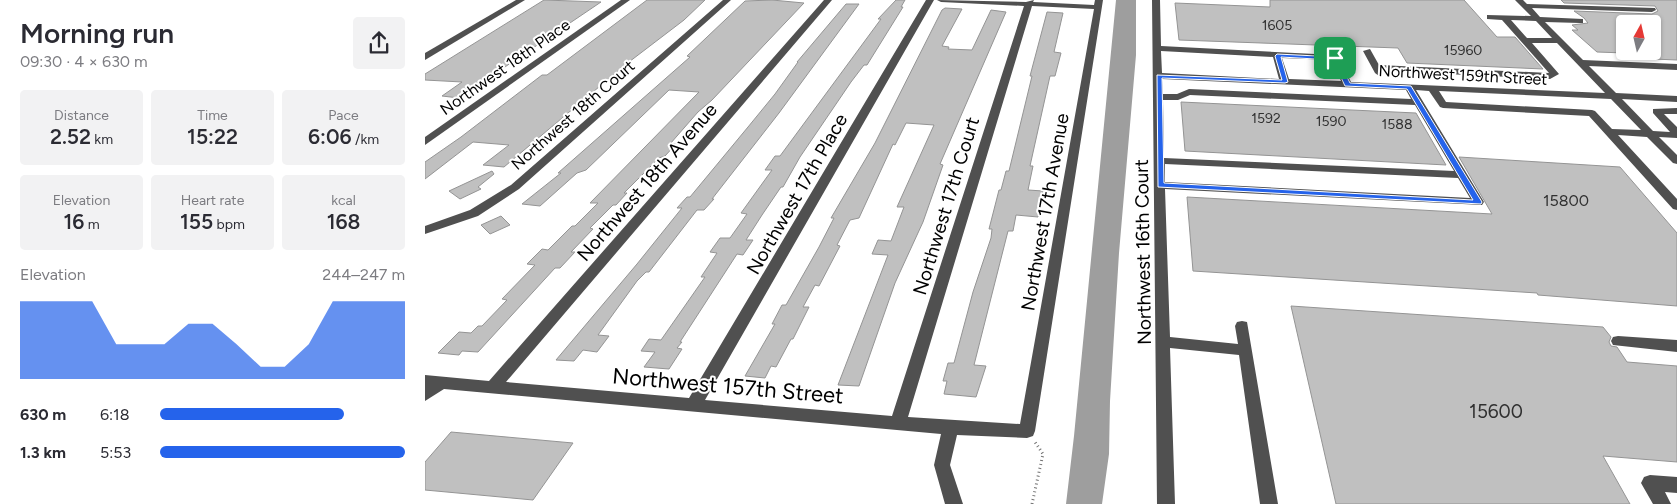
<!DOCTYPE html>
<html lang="en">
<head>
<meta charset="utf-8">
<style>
  body { margin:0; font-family:Figtree,sans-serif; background:#f2f2f3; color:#2b2b33; height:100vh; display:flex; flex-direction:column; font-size:19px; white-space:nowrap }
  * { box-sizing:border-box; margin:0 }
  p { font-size:16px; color:#7c7c81 }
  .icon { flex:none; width:28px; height:28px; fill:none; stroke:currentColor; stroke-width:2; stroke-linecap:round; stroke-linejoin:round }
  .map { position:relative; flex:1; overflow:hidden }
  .side { display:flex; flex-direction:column; background:#fff; width:425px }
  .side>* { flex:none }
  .needle { width:32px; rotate:8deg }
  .fabs { position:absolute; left:1191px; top:15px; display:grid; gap:10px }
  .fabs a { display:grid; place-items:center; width:45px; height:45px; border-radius:5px; background:#fff; box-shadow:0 1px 4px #0004; font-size:25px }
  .pin { position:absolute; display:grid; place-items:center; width:42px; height:42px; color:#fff; margin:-21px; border-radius:10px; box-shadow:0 2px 8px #0006 }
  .round { display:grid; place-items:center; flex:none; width:52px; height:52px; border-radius:5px; background:#f2f2f3 }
  .head { display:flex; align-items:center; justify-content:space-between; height:85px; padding:0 20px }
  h1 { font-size:28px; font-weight:600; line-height:38px }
  .stats { display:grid; grid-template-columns:repeat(3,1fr); gap:8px; height:85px; padding:5px 20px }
  .stats div { display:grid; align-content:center; border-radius:5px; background:#f2f2f3; text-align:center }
  .stats b { font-size:21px; font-weight:600 }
  .stats small { font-size:14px; font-weight:400 }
  .stats p { font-size:14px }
  .chart { height:140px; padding:10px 20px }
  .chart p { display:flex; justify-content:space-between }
  .chart svg { width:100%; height:90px; margin-top:5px; fill:#2563eb; opacity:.7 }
  ul { padding:0 20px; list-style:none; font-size:16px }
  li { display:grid; grid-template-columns:80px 60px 1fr; align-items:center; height:38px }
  li i { height:12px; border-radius:6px; background:#2563eb }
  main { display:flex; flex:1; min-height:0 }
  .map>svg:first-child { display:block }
  .water { fill:#9e9e9e }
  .building { fill:#c0c0c0; stroke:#949494 }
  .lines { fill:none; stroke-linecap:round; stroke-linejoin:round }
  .path { stroke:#727272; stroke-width:3; stroke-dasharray:1 3; stroke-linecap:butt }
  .minor { fill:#505050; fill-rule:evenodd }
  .route { fill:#2563eb; stroke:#fff; fill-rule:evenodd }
  .labels { text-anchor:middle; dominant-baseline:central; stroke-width:4; stroke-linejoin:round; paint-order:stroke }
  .far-number-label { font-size:14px; fill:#303030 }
  .far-street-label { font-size:16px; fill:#000; stroke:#fff }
  .number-label { font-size:16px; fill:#303030 }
  .street-label { font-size:19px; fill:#000; stroke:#fff }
  .near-number-label { font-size:19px; fill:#303030 }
  .near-street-label { font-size:22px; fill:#000; stroke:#fff }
</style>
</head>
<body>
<main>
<section class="side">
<div class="head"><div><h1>Morning run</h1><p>09:30 · 4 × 630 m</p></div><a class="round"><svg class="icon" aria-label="share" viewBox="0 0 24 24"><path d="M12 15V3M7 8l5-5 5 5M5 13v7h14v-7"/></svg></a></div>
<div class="stats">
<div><p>Distance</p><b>2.52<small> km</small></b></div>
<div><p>Time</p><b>15:22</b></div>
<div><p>Pace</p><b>6:06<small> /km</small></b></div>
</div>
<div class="stats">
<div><p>Elevation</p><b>16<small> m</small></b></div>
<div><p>Heart rate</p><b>155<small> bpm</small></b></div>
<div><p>kcal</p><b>168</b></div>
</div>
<div class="chart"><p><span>Elevation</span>244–247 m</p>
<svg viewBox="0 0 160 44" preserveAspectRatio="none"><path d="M0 44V6L10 6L20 6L30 6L40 27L50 27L60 27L70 17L80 17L90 27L100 38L110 38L120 27L130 6L140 6L150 6L160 6V44z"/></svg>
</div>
<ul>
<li><b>630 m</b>6:18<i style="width:75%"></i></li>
<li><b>1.3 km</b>5:53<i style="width:100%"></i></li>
</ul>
</section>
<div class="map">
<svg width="1252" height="504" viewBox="0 0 1252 504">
  <rect width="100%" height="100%" fill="#fff"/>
  <polygon class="water" points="691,0 711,0 711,55 694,253 685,401 684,454 677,504 641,504 649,436"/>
  <g class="building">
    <polygon points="119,0 176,2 34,98 17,96 37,82 0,80 0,74"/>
    <polygon points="222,0 280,0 259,20 200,65 79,167 58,165 84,145 48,142 0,179 0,162 36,137 117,75 122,75"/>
    <polygon points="347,0 379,3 287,100 273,112 245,144 251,144 240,156 234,158 199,193 202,193 191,205 188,205 165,228 168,229 146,252 150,252 135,268 130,268 53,352 37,351 34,355 13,353 34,332 46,333 53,326 57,326 82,300 77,299 110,265 102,264 117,249 123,250 147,226 150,226 173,203 165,203 274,92 244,90 161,170 152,173 115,206 97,204 136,173 133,173 265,57 262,56 320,1"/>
    <polygon points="471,0 480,0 476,7 478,7 442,65 439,65 426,82 375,157 358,187 356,187 337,215 321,240 328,240 318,255 312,254 255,342 257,342 252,348 257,349 244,369 219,367 230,352 216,351 224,339 236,340 280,277 276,277 292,253 285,252 295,238 305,238 322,214 316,213 347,170 340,170 350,156 355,156 456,19 453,19"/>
    <polygon points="845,0 1039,0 1072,37 1090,37 1118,69 982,63 973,48 754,40 750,3 845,7"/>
    <polygon points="1136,0 1252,0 1252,60 1228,59 1228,24 1200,24 1200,53 1172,52 1147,30 1153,30 1147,25 1163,23 1159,18 1149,11 1227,14 1233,11 1230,6 1139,3"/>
    <polygon points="421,4 434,4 354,113 287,199 289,199 279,210 272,210 224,272 221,272 212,281 173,335 184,336 172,352 158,350 149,361 131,360 212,264 257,208 252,208 262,197 265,197 323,127 350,94 373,62 372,62"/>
    <polygon points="520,8 537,9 517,46 524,47 523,49 547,50 566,10 581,12 515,164 518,165 498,222 470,283 434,386 413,385 463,255 447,254 453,240 466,241 479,207 472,207 509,125 481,123 470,145 468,144 434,218 425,220 412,245 415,246 394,286 390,285 378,307 384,307 368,339 366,339 351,367 346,366 340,378 320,376 350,324 347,324 357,305 361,305 394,247 409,218 406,218 450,143 517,10"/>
    <polygon points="622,12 638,13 629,52 636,53 630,76 625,76 605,166 608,166 603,190 618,191 613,217 591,215 588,231 583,231 549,365 561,366 551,397 519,394 522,381 518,381 523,363 529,363 548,292 566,238 567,229 564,229 574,190 576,190 581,171 584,171 607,76 605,76"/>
    <polygon points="756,102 991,113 1021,165 760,151"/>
    <polygon points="1034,157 1195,167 1252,233 1252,306 1113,295 1112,293 768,271 762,197 1067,214"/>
    <polygon points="67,171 69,174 53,187 56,189 35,199 24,191"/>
    <polygon points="76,216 85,225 65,234 56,225"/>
    <polygon points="866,306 1178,327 1186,337 1184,342 1186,346 1192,347 1202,362 1252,366 1252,462 1178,456 1205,504 911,504"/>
    <polygon points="26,432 148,443 108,500 0,490 0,462"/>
  </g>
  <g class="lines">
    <polyline class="path" points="607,504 618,454 610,442"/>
    <g class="minor">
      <polygon points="91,0 100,0 0,60 0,53"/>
      <polygon points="196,0 205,0 0,145 0,137"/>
      <polygon points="298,0 306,0 94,189 53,216 0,234 0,226 45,210 86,185"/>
      <path d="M399,0h8l-326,382 183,16 237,-398h8l-229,400 187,16 132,-410 -83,-4 -4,-2 89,2 8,-2 -1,2 61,3 1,-5h8l-68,431 -2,5 -6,2 -70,-3 -7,30 13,39h-18l-11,-39 7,-31 -497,-45 -19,12v-26l64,6zM607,6l62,3 -74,415 -112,-7z"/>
      <path d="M727,0h8l1,46 174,9 4,3 12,24 254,11 -48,-50h-25l27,31 -9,5 -168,-8 1,2 -4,3 -4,-3 -12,-22 7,-2 9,16 170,8 -47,-53 -15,-1v-4l44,1 -16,-16h8l4,4 128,4 1,2 -4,2 -120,-4 8,9 43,2v4h-3l-35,-1 38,38 94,4v6l-88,-4 27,27 61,3v6l-55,-3 31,32 17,1 -17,-19v-4l24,-1v6h-13l13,13v11l-18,-1 18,18v9l-4,-1 -26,-26 -29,-2 59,64v11l-4,-1 -84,-93 -146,-8 -3,-1 -11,-16 -13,-1 68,112 -2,3 -317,-16 5,148 68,7 -3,-18 2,-4 5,-1 5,1 31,182h-18l-21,-149 -69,-7 5,156h-18zM1086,20l25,1 16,17h-25zM736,51l112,6 6,22 -117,-6zM857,58l50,2 9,21 -52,-2zM737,79l244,11 5,9 -222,-10 -12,5h-14zM1014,91l172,8 30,31 -29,-1 -17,-18 -3,-1 -146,-8zM765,95l225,10 39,66 -290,-13 -1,-58h15zM740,164l293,14 12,20 -305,-16z"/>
      <polygon points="1193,336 1252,340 1252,352 1188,345 1186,341 1188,337"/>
      <polygon points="1225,475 1252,477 1252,493 1240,492 1246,504 1228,504 1216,483 1219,477"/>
    </g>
  </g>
  <path class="route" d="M852,54l60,3 13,26 61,3 71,116 -1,2 -323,-17 -1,-112 125,5 -7,-24zM856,57l52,3 12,26 62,3 66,111 -309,-17 -2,-105 123,5 3,-1z"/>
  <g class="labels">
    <g class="far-number-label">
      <text x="852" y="25">1605</text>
      <text x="1038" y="50">15960</text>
      <text x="841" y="118">1592</text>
      <text x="906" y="121">1590</text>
      <text x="972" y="124">1588</text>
    </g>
    <g class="far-street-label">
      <text transform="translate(80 67) rotate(-35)">Northwest 18th Place</text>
      <text transform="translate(1038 75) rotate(3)">Northwest 159th Street</text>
      <text transform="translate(148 115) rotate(-41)">Northwest 18th Court</text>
    </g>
    <g class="number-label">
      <text x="1141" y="200">15800</text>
    </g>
    <g class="street-label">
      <text transform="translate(222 182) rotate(-49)">Northwest 18th Avenue</text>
      <text transform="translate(372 194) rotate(-60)">Northwest 17th Place</text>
      <text transform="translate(521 206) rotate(-73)">Northwest 17th Court</text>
      <text transform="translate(620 212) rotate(-80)">Northwest 17th Avenue</text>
      <text transform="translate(718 252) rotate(-91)">Northwest 16th Court</text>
    </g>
    <g class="near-number-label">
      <text x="1071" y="411">15600</text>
    </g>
    <g class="near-street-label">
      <text transform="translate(303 386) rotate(5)">Northwest 157th Street</text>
    </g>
  </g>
</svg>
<div class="fabs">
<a><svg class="needle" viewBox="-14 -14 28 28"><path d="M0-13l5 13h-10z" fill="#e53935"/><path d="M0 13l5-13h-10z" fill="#7c7c81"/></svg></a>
</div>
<div class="pin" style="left:910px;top:58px;background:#1e9e55"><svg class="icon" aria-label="arrive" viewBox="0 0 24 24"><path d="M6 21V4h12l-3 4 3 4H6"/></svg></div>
</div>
</main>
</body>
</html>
